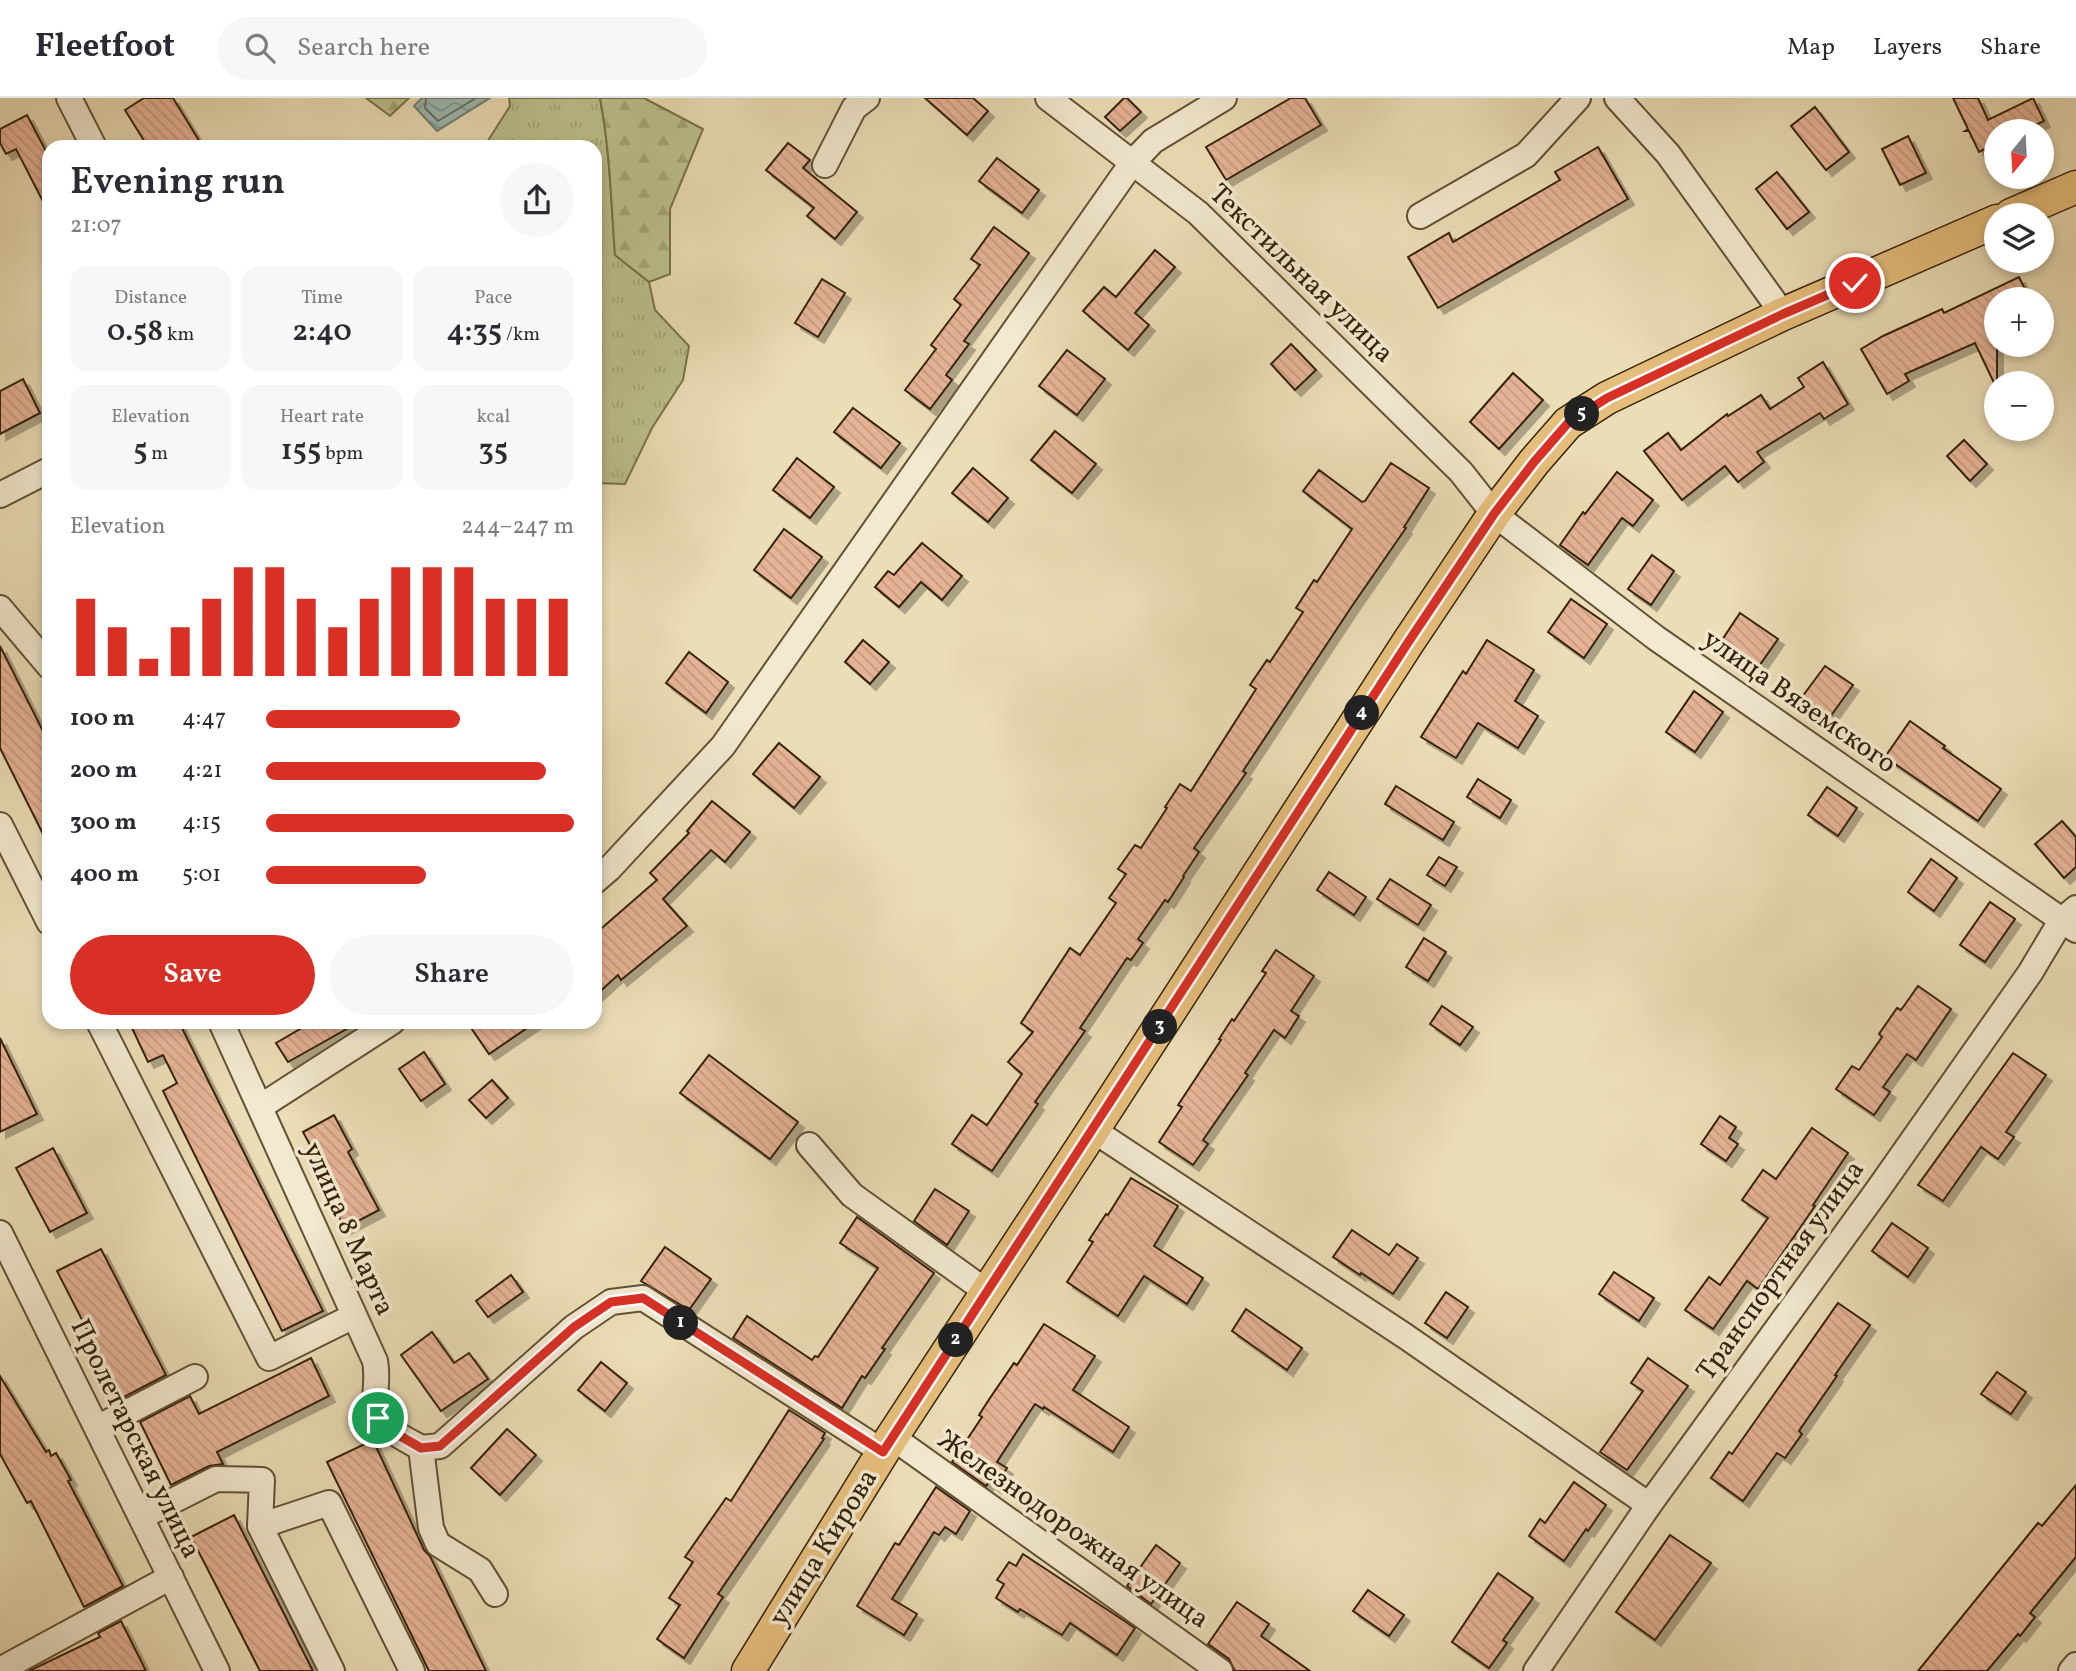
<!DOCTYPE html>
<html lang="en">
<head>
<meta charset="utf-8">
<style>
  body { margin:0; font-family:Vollkorn,serif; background:#f7f7f7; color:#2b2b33; height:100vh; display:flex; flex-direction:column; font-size:26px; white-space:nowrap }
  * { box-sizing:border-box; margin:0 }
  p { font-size:23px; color:#7c7c81 }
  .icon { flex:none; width:38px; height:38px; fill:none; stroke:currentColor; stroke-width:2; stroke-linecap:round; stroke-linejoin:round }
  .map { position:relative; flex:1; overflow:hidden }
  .panel { position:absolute; left:42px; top:42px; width:560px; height:889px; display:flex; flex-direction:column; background:#fff; border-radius:21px; box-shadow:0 4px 10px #0003 }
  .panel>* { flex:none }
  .needle { width:46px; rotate:198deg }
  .buttons { position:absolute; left:1984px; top:21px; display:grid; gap:14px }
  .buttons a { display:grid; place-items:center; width:70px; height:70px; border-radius:50%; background:#fff; box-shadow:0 4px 10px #0003; font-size:35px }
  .pin { position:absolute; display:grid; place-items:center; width:60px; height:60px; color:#fff; margin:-30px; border:4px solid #fff; border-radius:50%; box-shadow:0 2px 7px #0007 }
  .km { position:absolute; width:35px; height:35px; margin:-18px; border-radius:50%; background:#222; color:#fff; font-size:19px; line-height:35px; text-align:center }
  .round { display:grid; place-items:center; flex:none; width:74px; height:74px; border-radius:37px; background:#f7f7f7 }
  .overview { display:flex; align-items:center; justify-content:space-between; height:119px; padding:0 28px }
  h1 { font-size:38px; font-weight:600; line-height:52px }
  .figures { display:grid; grid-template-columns:repeat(3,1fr); gap:10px; height:119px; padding:7px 28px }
  .figures div { display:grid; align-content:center; border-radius:18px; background:#f7f7f7; text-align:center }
  .figures b { font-size:30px; font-weight:600 }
  .figures small { font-size:19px; font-weight:400 }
  .figures p { font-size:19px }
  .chart { height:196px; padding:14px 28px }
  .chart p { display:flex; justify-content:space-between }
  .chart svg { width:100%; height:126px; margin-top:7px; stroke:#d93025; stroke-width:6 }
  .button { display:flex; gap:14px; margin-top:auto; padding:14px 28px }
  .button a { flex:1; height:80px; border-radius:42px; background:#d93025; color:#fff; font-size:28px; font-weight:600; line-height:80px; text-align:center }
  .button a+a { background:#f7f7f7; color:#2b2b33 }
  ul { padding:0 28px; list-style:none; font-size:23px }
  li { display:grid; grid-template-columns:112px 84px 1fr; align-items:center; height:52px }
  li i { height:18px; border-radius:9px; background:#d93025 }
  header { display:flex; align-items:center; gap:42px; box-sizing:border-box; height:98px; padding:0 35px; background:#fff; border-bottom:2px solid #e1e1e2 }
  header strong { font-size:33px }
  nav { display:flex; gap:38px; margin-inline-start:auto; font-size:24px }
  .search { width:490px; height:63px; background:#f7f7f7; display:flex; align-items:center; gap:18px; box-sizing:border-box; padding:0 24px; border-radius:38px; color:#7c7c81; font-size:26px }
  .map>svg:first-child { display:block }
  .grass { fill:url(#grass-tufts); stroke:#78724a; stroke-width:2 }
  .forest { fill:url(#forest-firs); stroke:#78724a; stroke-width:2 }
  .water { fill:url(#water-waves); stroke:#717e70; stroke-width:2 }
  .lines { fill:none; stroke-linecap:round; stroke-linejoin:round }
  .shore { stroke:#676e5f; stroke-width:2 }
  .building { fill:url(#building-back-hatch); stroke:#342309; stroke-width:2; filter:url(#shadow) }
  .minor-casing { stroke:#625234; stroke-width:28 }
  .major-casing { stroke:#342309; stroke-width:35 }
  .minor { stroke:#f2e9d0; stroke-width:24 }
  .major { stroke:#e6be7b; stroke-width:32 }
  .route-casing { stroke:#fff; stroke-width:14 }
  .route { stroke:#d93025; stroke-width:9 }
  .labels { text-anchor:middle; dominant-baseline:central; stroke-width:7; stroke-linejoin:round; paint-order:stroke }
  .street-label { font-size:28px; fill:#342309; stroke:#f2e9d0 }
</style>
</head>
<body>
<header>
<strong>Fleetfoot</strong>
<div class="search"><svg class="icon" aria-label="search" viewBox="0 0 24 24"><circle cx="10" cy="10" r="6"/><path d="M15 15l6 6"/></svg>Search here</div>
<nav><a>Map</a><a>Layers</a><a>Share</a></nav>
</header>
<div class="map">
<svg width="2076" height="1573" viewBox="0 0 2076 1573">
  <defs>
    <pattern id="grass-tufts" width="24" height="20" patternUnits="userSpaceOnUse" patternTransform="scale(1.75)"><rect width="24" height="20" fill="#bbc08b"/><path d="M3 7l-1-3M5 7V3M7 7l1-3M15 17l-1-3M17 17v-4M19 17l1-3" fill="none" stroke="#a1a577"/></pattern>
    <pattern id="forest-firs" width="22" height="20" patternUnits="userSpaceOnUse" patternTransform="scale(1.75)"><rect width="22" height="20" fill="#bbc08b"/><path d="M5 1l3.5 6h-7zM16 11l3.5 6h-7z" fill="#a1a577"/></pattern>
    <pattern id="water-waves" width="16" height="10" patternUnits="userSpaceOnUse" patternTransform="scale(1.75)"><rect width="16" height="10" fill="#9abab5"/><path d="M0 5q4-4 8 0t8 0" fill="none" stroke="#7e9791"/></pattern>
    <pattern id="building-back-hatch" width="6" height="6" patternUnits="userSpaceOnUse" patternTransform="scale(1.75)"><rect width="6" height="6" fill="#e6b396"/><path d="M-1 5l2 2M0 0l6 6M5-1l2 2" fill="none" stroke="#c69a80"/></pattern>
    <filter id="shadow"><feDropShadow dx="6" dy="6" stdDeviation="0" flood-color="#0004"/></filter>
  </defs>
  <rect width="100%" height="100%" fill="#ebddb6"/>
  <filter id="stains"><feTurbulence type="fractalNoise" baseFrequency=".00286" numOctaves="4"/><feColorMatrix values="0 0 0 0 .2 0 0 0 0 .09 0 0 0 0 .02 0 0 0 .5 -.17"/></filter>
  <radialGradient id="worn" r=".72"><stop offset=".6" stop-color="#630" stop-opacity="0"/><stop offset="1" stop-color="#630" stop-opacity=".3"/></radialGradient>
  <path class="grass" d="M509,0h91c10,52 11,104 15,157l34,27 6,28 34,36 -6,34 -31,48 -27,56 -30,-1v-336h-111l26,-41z"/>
  <g class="forest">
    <polygon points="366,0 409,0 390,18"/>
    <path d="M600,0h44l59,31 -33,80v65l-21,8 -34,-27c-4,-53 -5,-105 -15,-157z"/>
  </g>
  <polygon class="water" points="422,0 490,0 437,33 414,8"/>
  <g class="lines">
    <polyline class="shore" points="426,0 425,10 438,23 476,0"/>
  </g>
  <g class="building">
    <polygon points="144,0 173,0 203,49 148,49 125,12"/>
    <polygon points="925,0 973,0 988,13 967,37"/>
    <polygon points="1124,0 1127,0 1141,14 1120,33 1105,19"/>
    <polygon points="1291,0 1305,0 1321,27 1226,82 1206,49"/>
    <polygon points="1953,0 1978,0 1988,22 2033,0 2044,23 2023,33 1997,33 1997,45 1979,54 1969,33 1965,33 1968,31"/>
    <polygon points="1815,9 1849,54 1826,72 1791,28"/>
    <polygon points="27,17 49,59 49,115 16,51 6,56 0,45 0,31"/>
    <polygon points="1908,38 1926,75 1900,87 1882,51"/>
    <polygon points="788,45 810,62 803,70 857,114 835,141 807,118 814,110 766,72"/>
    <polygon points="1598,49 1628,101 1438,210 1408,159 1449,135 1453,144 1560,82 1555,74"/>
    <polygon points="997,60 1039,92 1022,115 979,83"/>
    <polygon points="1777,74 1809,114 1787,131 1756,91"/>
    <polygon points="994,129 1029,155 964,243 969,246 946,277 952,282 930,311 905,292 936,251 931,247 961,207 954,201 980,167 971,161"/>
    <polygon points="1155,152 1175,169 1135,215 1149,227 1128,252 1083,213 1104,189 1116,199"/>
    <polygon points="2019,179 2030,201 1997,201 1997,291 1975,245 1905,276 1909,283 1887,296 1861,251 1883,238 1942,211 1944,215"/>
    <polygon points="822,181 845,195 818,239 795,225"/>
    <polygon points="1291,246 1316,272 1295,292 1271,266"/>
    <polygon points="1067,252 1105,281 1077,317 1039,288"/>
    <polygon points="1823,264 1848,306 1824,321 1820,315 1757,354 1764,364 1738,384 1725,368 1682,402 1644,353 1668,335 1681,352 1727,316 1728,318 1761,297 1770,311 1804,289 1798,280"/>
    <polygon points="1513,275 1543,302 1499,351 1470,324"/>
    <polygon points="23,281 40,315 0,336 0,293"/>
    <polygon points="853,310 900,345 881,370 834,334"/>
    <polygon points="1055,333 1096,366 1072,395 1031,362"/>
    <polygon points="1964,342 1987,366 1970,383 1947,358"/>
    <polygon points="797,360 834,389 810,420 773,392"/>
    <polygon points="1391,365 1429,390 1404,429 1406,430 1352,508 1243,673 1246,675 1194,750 1199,754 1183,778 1184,779 1168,804 1165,802 1138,841 1143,845 1131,862 1127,860 1080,930 1085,933 1035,1004 1038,1006 992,1073 952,1046 972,1017 987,1027 1022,976 1008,964 1033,934 1021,925 1070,850 1080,857 1116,805 1109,800 1126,776 1118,771 1135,747 1141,750 1167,710 1165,709 1180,686 1191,693 1256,591 1250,587 1267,562 1270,564 1303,514 1296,510 1314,482 1317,484 1352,431 1303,393 1319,372 1362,404 1365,403"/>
    <polygon points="973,370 1008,400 988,424 952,395"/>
    <polygon points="1617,374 1653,402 1633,428 1622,420 1588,467 1560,447 1583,414 1585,416"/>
    <polygon points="784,431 822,459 791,500 754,472"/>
    <polygon points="922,445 962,478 942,502 921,484 899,509 875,489 888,473 894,477"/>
    <polygon points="1652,457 1674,473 1651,507 1628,491"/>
    <polygon points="1571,501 1607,526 1584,560 1548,534"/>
    <polygon points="1740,515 1778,541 1757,571 1720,545"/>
    <polygon points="863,542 889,564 870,586 845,564"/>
    <polygon points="1487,542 1534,572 1515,603 1538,618 1518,650 1478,625 1456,660 1421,639 1463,573 1466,576"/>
    <polygon points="0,548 49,645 49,748 0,650"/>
    <polygon points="689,554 728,584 706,615 666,585"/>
    <polygon points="1825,568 1853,587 1830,619 1802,599"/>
    <polygon points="1694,593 1723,614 1695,654 1666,634"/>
    <polygon points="1910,623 1945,648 1943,650 2001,691 1978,723 1885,659"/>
    <polygon points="779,645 820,679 794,710 753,676"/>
    <polygon points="1478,681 1511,702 1500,720 1467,699"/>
    <polygon points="1396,688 1454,724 1443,742 1385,706"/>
    <polygon points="1827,689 1857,710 1838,738 1808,717"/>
    <polygon points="712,703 750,734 725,764 711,752 663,801 687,828 621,882 618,877 595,898 595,836 657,782 650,775 689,735 687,733"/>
    <polygon points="2062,723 2076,739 2076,769 2064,780 2035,746"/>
    <polygon points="1439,759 1457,769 1445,788 1427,777"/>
    <polygon points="1931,761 1957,780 1934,813 1908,794"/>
    <polygon points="1329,774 1366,799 1354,817 1317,792"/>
    <polygon points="1390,781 1431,807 1418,827 1377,801"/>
    <polygon points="1990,804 2015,821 1985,864 1960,847"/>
    <polygon points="1424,840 1446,854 1428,883 1406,869"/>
    <polygon points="1276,852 1314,878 1291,913 1299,918 1285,940 1274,932 1245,975 1248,977 1203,1042 1208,1046 1193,1067 1159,1044 1182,1009 1178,1007 1221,942 1219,941 1232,921 1234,923 1266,875 1262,873"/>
    <polygon points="1918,888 1951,911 1916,962 1907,956 1883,989 1890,994 1874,1017 1836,991 1852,968 1859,972 1882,939 1879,936 1897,910 1901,912"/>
    <polygon points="1442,908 1473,929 1460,947 1430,926"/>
    <polygon points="144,924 179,924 323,1213 282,1233 163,993 177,985 163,957 148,964 132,930"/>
    <polygon points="312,924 359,924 288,964 276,945"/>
    <polygon points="467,924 536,924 489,956"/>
    <polygon points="0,940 37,1016 0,1034"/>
    <polygon points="424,954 445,986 421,1003 399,971"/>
    <polygon points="2013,955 2046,977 2006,1034 2014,1039 1998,1061 1981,1049 1943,1103 1918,1087"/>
    <polygon points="709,957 798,1024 770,1061 680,995"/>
    <polygon points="492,982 508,1000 486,1020 469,1002"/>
    <polygon points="334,1017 352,1051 348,1054 379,1112 345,1130 329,1101 337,1097 303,1034"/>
    <polygon points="1720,1018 1736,1029 1729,1040 1738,1046 1726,1063 1701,1046"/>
    <polygon points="1812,1030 1848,1055 1813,1107 1815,1108 1758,1191 1747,1183 1713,1231 1685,1212 1709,1179 1720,1187 1768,1120 1742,1102 1763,1072 1776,1081"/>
    <polygon points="53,1050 87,1115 50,1134 16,1070"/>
    <polygon points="1131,1080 1178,1108 1154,1148 1203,1180 1187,1206 1144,1178 1118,1218 1067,1184 1093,1144 1089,1142 1106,1116 1108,1117"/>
    <polygon points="935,1091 969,1113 947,1147 914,1123"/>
    <polygon points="857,1119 934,1175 882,1250 885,1251 865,1280 862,1278 842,1310 733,1240 747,1218 812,1262 815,1258 818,1259 878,1170 840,1145"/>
    <polygon points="1892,1125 1928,1150 1908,1179 1872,1153"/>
    <polygon points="1352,1132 1389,1157 1397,1146 1418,1160 1393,1196 1361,1175 1360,1177 1333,1159"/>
    <polygon points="665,1149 711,1181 689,1212 641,1183"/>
    <polygon points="101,1151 166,1277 122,1300 57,1173"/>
    <polygon points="1614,1174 1654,1200 1639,1223 1599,1196"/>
    <polygon points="511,1177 523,1194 488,1219 476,1203"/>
    <polygon points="1446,1194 1468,1209 1447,1240 1425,1225"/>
    <polygon points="1838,1205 1870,1227 1835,1277 1837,1278 1799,1333 1802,1336 1785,1360 1777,1355 1743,1403 1711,1380 1729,1354 1732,1356"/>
    <polygon points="1246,1211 1302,1250 1287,1272 1232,1233"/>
    <polygon points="1044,1226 1095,1258 1073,1292 1129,1329 1113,1354 1044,1309 1043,1311 1035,1306 997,1364 1007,1370 995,1389 989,1384 986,1388 952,1364 982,1319 979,1317 990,1300 1014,1265 1017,1267"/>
    <polygon points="432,1234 454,1265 469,1255 488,1281 441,1313 401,1257"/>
    <polygon points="311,1260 329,1298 217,1354 223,1366 209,1368 171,1387 140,1324 190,1298 199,1316"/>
    <polygon points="1648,1260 1688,1288 1627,1372 1600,1354 1643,1293 1631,1285"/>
    <polygon points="601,1264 627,1285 605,1313 578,1292"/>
    <polygon points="1997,1274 2026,1294 2011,1316 1981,1296"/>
    <polygon points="0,1278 46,1354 49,1352 51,1358 56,1355 71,1382 68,1383 123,1488 84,1509 31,1403 27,1405 0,1356"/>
    <polygon points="789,1312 825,1335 822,1340 824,1341 718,1496 723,1499 684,1560 657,1541 680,1507 669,1500 693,1464 685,1459 726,1400 731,1403"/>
    <polygon points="507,1331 536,1357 500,1397 471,1370"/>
    <polygon points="373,1342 424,1452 430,1458 486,1573 429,1573 327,1364"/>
    <polygon points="1574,1384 1606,1407 1588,1433 1586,1431 1564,1463 1529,1438 1540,1421 1545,1425"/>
    <polygon points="2076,1387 2076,1459 2030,1515 2035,1519 2020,1538 2018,1536 1987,1573 1918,1573 2038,1425 2042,1428"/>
    <polygon points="936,1389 970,1413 956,1436 945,1429 939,1437 934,1434 892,1501 917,1516 904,1537 857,1508 895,1445 899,1447"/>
    <polygon points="234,1417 313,1573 260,1573 191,1439"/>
    <polygon points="1670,1437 1711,1465 1655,1542 1616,1514"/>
    <polygon points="1156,1447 1180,1465 1151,1506 1127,1488"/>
    <polygon points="1023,1456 1135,1530 1117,1557 1070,1525 1062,1537 1020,1511 1018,1514 996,1500 1004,1486 997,1482 1009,1464 1016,1468"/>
    <polygon points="1498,1475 1533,1500 1503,1542 1507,1545 1489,1570 1452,1544"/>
    <polygon points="1368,1492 1404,1517 1389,1538 1353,1513"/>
    <polygon points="1237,1504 1269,1526 1261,1538 1310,1573 1235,1573 1229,1561 1208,1546"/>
    <polygon points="121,1523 146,1573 29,1573 100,1539 98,1535"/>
  </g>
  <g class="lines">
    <g class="minor-casing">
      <g id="minor">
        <polyline points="69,0 94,49"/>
        <polyline points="1048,0 1198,115 1461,374 1494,416 1656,540 2076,832"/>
        <polyline points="1617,0 1668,56 1783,216"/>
        <polyline points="825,67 854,10 867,0"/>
        <polyline points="1420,118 1526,57 1578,0"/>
        <polyline points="0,397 49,372"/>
        <polyline points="0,510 49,568"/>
        <polyline points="0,727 49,824"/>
        <polyline points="595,783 609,771 723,648 1132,65 1153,43 1224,0"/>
        <polyline points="99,924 269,1260 354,1218"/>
        <path d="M221,924l154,339c3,15 0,28 0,43 1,23 29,34 46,44"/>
        <polyline points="260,1009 392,924"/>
        <polyline points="1093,1032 1405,1238 1649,1407"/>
        <polyline points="809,1047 852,1097 987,1194"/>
        <polyline points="0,1135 217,1573"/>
        <polyline points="97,1330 195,1279"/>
        <polyline points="892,1339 1220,1573"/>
        <polyline points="421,1350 440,1348 574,1229 611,1204 643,1200 883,1354"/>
        <polyline points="421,1350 431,1430 438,1446 480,1472 495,1496"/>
        <polyline points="141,1419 216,1381 262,1382 260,1428 329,1405 412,1573"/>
        <polyline points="260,1428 332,1573"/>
        <polyline points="0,1572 171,1479"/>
        <polyline points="1536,1573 1649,1407 1877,1093 2030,875 2061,823 2076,810"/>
        <polyline points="2071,1573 2076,1567"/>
      </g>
    </g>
    <g class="major-casing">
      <g id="major">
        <polyline points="2011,117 2076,89"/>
        <polyline points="748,1573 892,1339 1093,1032 1409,543 1494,416 1534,364 1568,325 1607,300 1783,216 1997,123"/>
      </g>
    </g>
    <use href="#minor" class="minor"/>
    <use href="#major" class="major"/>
  </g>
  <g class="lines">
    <g class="route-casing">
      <polyline id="route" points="378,1320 390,1332 421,1350 440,1348 574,1229 611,1204 643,1200 883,1354 1409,543 1494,416 1534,364 1568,325 1607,300 1783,216 1855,185"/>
    </g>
    <use href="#route" class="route"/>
  </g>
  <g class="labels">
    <g class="street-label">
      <text transform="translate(1301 176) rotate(44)">Текстильная улица</text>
      <text transform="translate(1799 604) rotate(35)">улица Вяземского</text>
      <text transform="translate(348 1131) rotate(66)">улица 8 Марта</text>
      <text transform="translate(1781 1173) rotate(-54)">Транспортная улица</text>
      <text transform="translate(135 1341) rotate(64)">Пролетарская улица</text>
      <text transform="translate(1073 1432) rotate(35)">Железнодорожная улица</text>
      <text transform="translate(824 1450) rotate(-58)">улица Кирова</text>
    </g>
  </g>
  <rect width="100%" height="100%" filter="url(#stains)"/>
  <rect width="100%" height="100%" fill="url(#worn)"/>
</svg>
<div class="buttons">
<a><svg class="needle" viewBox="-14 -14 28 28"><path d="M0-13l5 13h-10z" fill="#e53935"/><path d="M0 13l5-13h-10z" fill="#7c7c81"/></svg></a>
<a><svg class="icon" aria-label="layers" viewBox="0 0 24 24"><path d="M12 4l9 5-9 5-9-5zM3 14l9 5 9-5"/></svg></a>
<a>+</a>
<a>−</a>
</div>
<div class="pin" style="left:378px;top:1320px;background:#1e9e55"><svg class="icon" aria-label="arrive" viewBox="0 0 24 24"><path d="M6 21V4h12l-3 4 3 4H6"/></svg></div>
<div class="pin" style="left:1855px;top:185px;background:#d93025"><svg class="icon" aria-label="check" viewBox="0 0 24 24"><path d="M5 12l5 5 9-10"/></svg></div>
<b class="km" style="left:681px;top:1225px">1</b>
<b class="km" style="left:956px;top:1242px">2</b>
<b class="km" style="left:1160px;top:929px">3</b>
<b class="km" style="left:1362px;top:615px">4</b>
<b class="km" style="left:1582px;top:316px">5</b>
<section class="panel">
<div class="overview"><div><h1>Evening run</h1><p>21:07</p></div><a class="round"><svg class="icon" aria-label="share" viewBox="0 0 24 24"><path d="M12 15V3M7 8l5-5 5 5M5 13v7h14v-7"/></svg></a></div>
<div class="figures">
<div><p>Distance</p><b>0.58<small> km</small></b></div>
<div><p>Time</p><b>2:40</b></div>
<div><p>Pace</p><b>4:35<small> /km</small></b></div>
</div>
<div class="figures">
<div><p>Elevation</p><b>5<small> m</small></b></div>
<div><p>Heart rate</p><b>155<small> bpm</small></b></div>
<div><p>kcal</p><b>35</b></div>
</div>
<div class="chart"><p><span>Elevation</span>244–247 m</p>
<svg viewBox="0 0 160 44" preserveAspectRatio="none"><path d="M5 44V17M15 44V27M25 44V38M35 44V27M45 44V17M55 44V6M65 44V6M75 44V17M85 44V27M95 44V17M105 44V6M115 44V6M125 44V6M135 44V17M145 44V17M155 44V17"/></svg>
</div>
<ul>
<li><b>100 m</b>4:47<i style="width:63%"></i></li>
<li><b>200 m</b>4:21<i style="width:91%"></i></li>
<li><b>300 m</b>4:15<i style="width:100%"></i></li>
<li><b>400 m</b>5:01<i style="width:52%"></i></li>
</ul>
<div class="button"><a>Save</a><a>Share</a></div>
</section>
</div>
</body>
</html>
